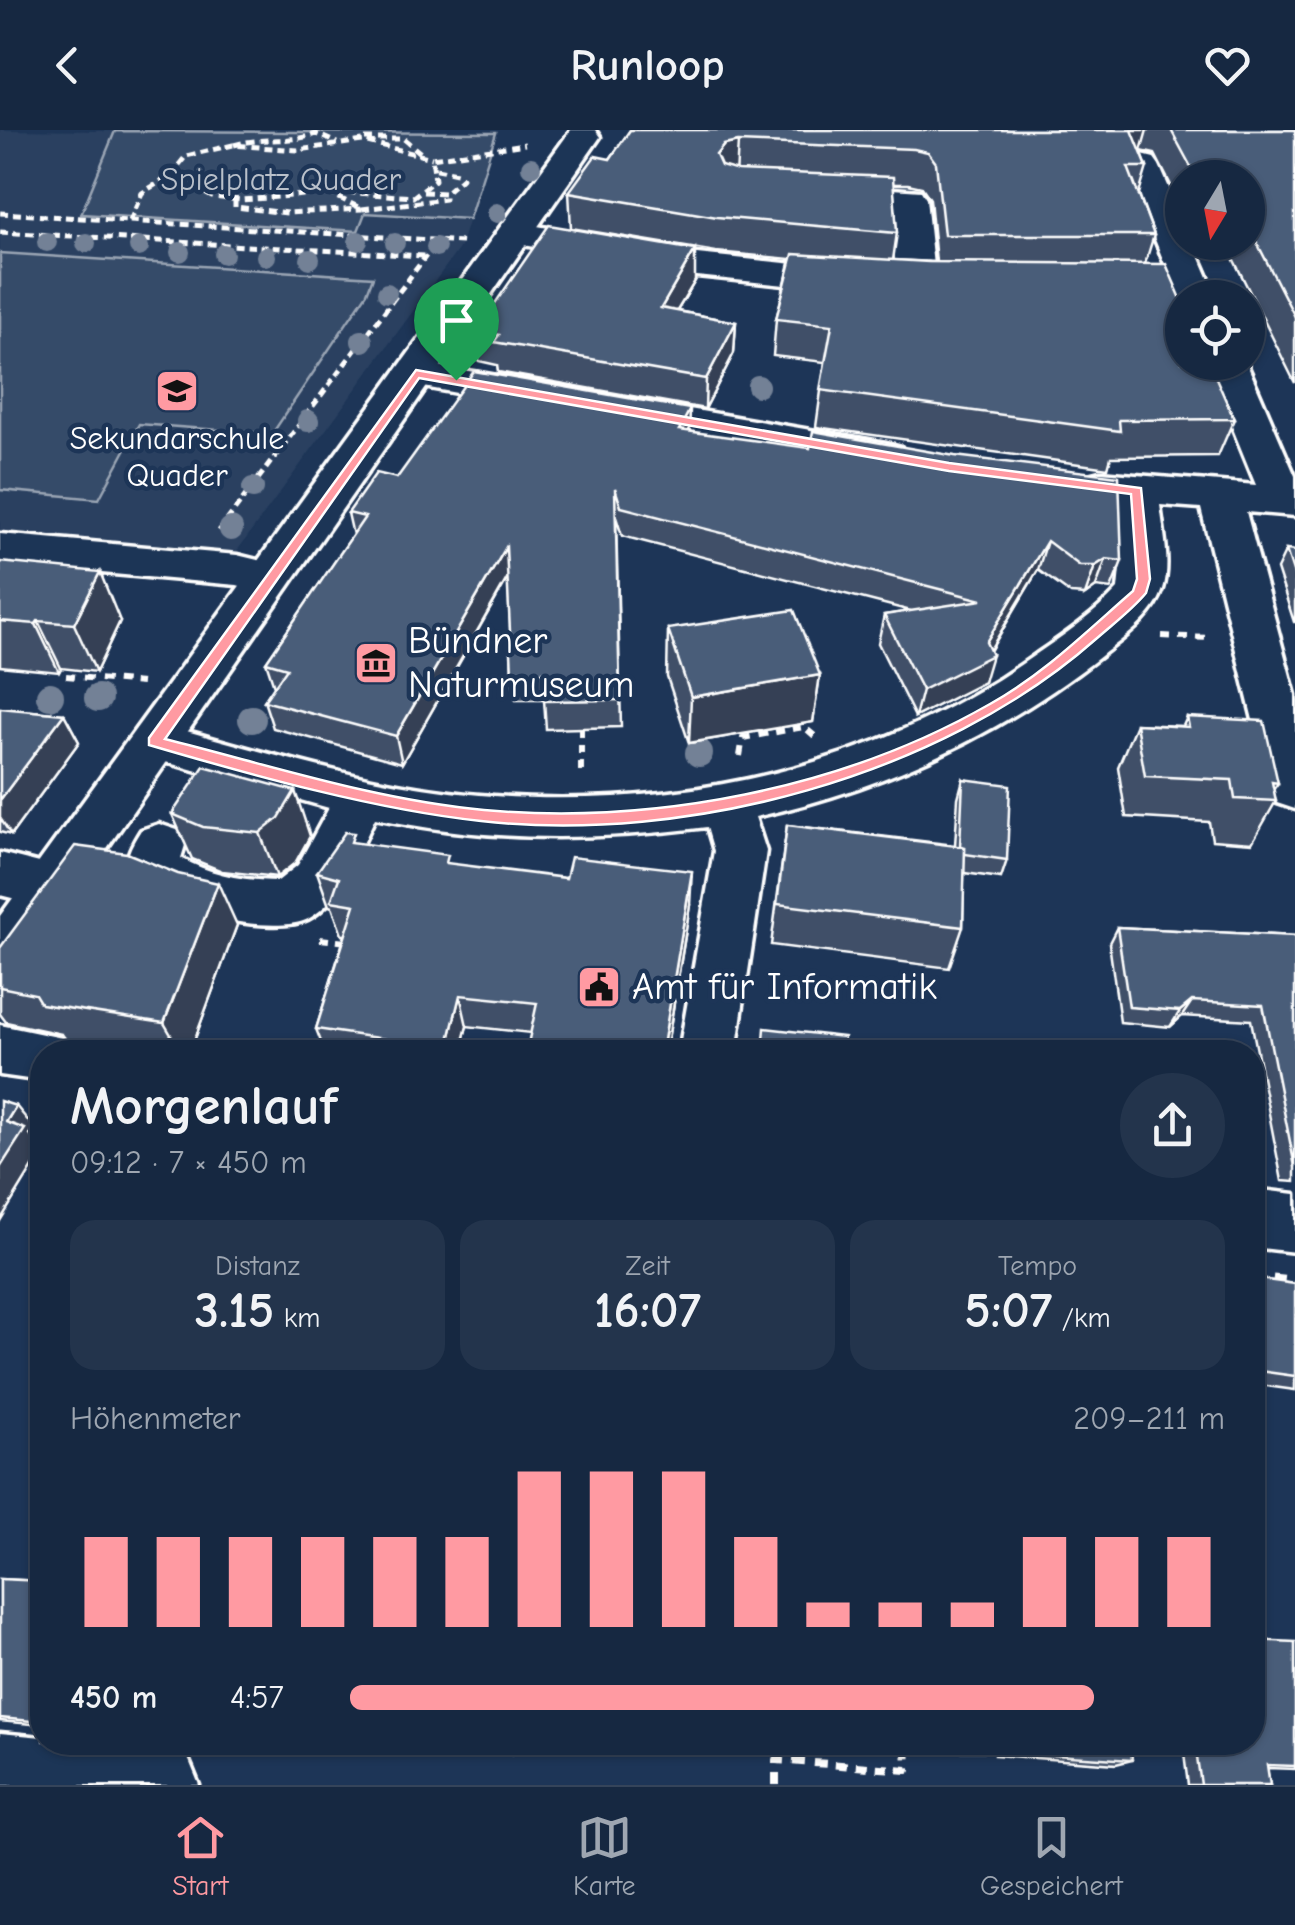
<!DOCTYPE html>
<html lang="de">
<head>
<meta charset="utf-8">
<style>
  body { margin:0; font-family:"Comic Neue",sans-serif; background:#23344c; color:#f1f3f6; height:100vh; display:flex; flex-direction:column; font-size:38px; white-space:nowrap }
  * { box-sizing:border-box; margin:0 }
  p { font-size:32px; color:#9ea6b1 }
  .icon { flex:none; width:55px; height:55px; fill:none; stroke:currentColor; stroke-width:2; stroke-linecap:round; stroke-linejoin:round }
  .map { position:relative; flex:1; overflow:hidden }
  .sheet { position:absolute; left:30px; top:910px; width:1235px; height:715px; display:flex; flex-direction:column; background:#162841; border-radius:40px; box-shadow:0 2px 8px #0004,0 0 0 2px #35445a }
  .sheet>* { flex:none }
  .needle { width:65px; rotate:190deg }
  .fabs { position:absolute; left:1165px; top:30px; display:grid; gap:20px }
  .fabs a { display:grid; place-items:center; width:100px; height:100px; border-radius:50%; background:#162841; box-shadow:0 2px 8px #0004,0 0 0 2px #35445a; font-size:50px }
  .pin { position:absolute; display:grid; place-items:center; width:85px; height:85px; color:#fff; margin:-102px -42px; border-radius:50% 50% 50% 0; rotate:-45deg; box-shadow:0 0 10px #0007 }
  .pin .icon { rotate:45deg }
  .round { display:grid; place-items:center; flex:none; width:105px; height:105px; border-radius:52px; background:#23344c }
  .headline { display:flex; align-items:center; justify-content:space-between; height:170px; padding:0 40px }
  h1 { font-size:55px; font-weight:800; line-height:75px }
  .figures { display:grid; grid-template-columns:repeat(3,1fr); gap:15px; height:170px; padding:10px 40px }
  .figures div { display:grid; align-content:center; border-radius:25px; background:#23344c; text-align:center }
  .figures b { font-size:50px; font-weight:800 }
  .figures small { font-size:28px; font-weight:400 }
  .figures p { font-size:28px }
  .chart { height:280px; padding:20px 40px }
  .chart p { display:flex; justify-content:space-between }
  .chart svg { width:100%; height:180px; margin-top:10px; stroke:#ff9aa2; stroke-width:6 }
  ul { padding:0 40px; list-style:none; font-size:32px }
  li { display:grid; grid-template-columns:160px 120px 1fr; align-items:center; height:75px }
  li i { height:25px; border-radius:12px; background:#ff9aa2 }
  header { display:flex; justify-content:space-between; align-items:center; height:130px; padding:0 40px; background:#162841; font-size:45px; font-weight:800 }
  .menu { display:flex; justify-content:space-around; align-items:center; height:140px; border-top:2px solid #35445a; background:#162841; font-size:28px; color:#9ea6b1 }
  .menu a { display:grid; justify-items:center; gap:5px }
  .menu .selected { color:#ff9aa2 }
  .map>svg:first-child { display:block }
  .built { fill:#2a4161 }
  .green { fill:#364b69; stroke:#9aa5b4; stroke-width:2.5 }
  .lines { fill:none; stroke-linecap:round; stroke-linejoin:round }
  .minor-casing { stroke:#fff; stroke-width:7 }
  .major-casing { stroke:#fff; stroke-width:7 }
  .path-far2 { stroke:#fff; stroke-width:5; stroke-dasharray:8 5; stroke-linecap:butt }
  .path-far1 { stroke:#fff; stroke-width:6; stroke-dasharray:9 8; stroke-linecap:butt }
  .path { stroke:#fff; stroke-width:8; stroke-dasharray:12 9; stroke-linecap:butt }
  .minor { fill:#1d3557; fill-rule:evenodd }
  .major { fill:#1d3557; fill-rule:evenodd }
  .tree { fill:#738196 }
  .wall { fill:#405068; stroke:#fff; stroke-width:2.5; fill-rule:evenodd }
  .shaded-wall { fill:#344155; stroke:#fff; stroke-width:2.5 }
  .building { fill:#4a5d79; stroke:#fff; stroke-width:2.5 }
  .route { fill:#ff9aa2; stroke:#fff; stroke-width:2.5; fill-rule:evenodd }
  .labels { text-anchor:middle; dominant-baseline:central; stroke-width:9; stroke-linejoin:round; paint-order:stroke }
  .far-park-label { font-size:32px; fill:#b9c0ca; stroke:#1d3557 }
  .far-poi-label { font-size:32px; fill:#fff; stroke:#1d3557 }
  .poi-label { font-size:38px; fill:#fff; stroke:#1d3557; text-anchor:start }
</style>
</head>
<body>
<header><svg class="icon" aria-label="back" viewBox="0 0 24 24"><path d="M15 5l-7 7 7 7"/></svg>Runloop<svg class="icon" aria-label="heart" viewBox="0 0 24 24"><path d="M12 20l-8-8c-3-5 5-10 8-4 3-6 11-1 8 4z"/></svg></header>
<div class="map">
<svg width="1295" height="1655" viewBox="0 0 1295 1655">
  <rect width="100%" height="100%" fill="#1d3557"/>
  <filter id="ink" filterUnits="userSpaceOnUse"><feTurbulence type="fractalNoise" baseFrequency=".01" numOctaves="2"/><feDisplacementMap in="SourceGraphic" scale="20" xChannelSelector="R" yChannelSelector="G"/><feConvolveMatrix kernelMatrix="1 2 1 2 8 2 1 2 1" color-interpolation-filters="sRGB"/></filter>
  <g filter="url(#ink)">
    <polygon class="built" points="0,0 394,4 496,3 460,117 234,425 0,406"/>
    <g class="green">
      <polygon points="115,1 496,3 469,89 365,83 358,101 81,84"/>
      <polygon points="0,123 373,147 367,163 272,304 139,294 99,369 0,360"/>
    </g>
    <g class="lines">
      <g class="minor-casing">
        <g id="minor">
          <polygon points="1142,25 1154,28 1159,35 1182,88 1182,112 1193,112 1217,168 1182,168 1182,173 1178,167 1099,168 1086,165 1080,157 1086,149 1169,144 1125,35 1130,28"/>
          <polygon points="818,54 921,61 926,69 935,155 929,163 916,166 903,163 897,155 891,79 805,73 800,65 805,57"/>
          <polygon points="515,92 687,123 863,141 876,144 882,152 876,160 863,163 687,145 502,111 497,103 502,95"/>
          <polygon points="416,232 886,313 901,317 907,327 901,337 886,341 402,253 396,244 402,235"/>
          <path d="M1206,232h40l49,114v40l-49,-4 49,183v114l-18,-6 -7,-14 -69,-281 -41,-3c3,26 11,59 3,84 -9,29 -40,49 -62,67 -103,80 -218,133 -346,161l11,34 -30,201h-57l35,-201 -7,-24c-113,14 -221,15 -332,-9 -17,34 -32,82 -67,101 -35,19 -184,-11 -180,-61 1,-9 8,-20 13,-28l18,-6 18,6 8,15 -4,13c30,17 63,23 97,23l20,-16 31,-57 -192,-54 -8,-13 8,-13 17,-6c107,29 215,64 326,73 194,16 394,-25 555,-140 29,-20 59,-40 83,-66l3,-29 -5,-59 -31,-5 -6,-10 6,-10 15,-4 156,13z"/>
          <polygon points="0,404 237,425 286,437 293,448 286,459 270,464 237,455 0,434"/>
          <polygon points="0,723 71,741 79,756 71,771 52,778 0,765"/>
          <polygon points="0,895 62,908 69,922 42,922 42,951 0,945"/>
          <polygon points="1252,1059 1295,1064 1295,1122 1252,1117"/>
          <polygon points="0,1603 42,1607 42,1612 161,1617 188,1628 199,1655 0,1655"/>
        </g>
      </g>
      <g class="major-casing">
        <polygon id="major" points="571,0 595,0 600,7 19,845 0,852 0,786"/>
      </g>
      <g class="path-far2">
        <polyline points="365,9 404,9 423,25"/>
        <path d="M234,15c30,-9 53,-1 82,-11l21,9"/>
        <polyline points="171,45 186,26 233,15 298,20 363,11 432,28"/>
        <polyline points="327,62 362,79 445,69 445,63"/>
        <polyline points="423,62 445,63 462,48 457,43 432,38"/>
        <polyline points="235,69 235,77 287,83 362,79"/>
        <polyline points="0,83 464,112"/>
        <polyline points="130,91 142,63 171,45 212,67 241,70 343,62 413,67 435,50 432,28 525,14"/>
        <polyline points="0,102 424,126"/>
        <polyline points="219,401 426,126"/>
      </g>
      <g class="path-far1">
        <polyline points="1162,506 1209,508"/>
        <polyline points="66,546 142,553"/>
        <polyline points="581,598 581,647"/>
        <polyline points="740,626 743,608 804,597 817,608"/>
        <polyline points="320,809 347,812"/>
      </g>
      <g class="path">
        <polyline points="1252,1146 1295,1151"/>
        <polyline points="776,1655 776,1630 907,1640 906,1612"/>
      </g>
      <use href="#minor" class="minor"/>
      <use href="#major" class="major"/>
    </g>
    <g class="tree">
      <circle cx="531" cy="37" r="10"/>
      <circle cx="497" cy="83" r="10"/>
      <circle cx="358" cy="111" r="10"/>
      <circle cx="47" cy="112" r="10"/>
      <circle cx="86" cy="113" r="10"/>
      <circle cx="395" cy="113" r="10"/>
      <circle cx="139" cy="117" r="10"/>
      <circle cx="436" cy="117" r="10"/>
      <circle cx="180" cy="122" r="10"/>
      <circle cx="224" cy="124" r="10"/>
      <circle cx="266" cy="126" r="10"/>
      <circle cx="310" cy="129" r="10"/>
      <circle cx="387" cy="163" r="10"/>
      <circle cx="362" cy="211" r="11"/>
      <circle cx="758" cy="256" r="11"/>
      <circle cx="308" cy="291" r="11"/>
      <circle cx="253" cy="358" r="11"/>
      <circle cx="231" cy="399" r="12"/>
      <circle cx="50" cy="566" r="14"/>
      <circle cx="98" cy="568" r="14"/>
      <circle cx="252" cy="589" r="14"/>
      <circle cx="699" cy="623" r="14"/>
    </g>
    <g class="wall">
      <path d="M630,0h665v253l-70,-141h23v-64h-66v25h-2l-25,-49 -14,-3 6,16 -8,27 15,41 -9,29 89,155 -16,37 -107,1 -3,11 -292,-41 9,-65 -52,-6 3,-37 15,-60 -75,-7 -145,-24 -2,-36 41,-33zM893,54h15l14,3 8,12 6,63 -43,-2 4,-27z"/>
      <polygon points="695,151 677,181 736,192 734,223 705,279 498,242 497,235 479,231 476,201"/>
      <polygon points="690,301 1122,431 1111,459 1096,457 1085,465 1071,464 1038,440 990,521 984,552 915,587 878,513 884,485 911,481 622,406 616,387 621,597 546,599 544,570 516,570 512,543 508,448 402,633 273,598 264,571 274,556 266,532 353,405 348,383 397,348"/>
      <polygon points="1286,420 1295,421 1295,492 1294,492 1277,439"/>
      <polygon points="0,432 120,491 96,542 61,538 59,542 0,536"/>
      <polygon points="668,499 820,545 813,592 689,613 667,547"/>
      <polygon points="0,578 64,584 79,612 11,705 0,702"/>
      <polygon points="1187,587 1278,653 1273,660 1276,671 1252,713 1212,710 1209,692 1126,687 1118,637 1136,594 1183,596"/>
      <polygon points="963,649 1007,730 1001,748 964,743 963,797 949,838 771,815 787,695 955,715 958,668"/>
      <polygon points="172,684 310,706 295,733 277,747 222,741 192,729"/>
      <polygon points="356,713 450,734 690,775 666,922 529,922 528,914 531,903 467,896 460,922 325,922 316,899 345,805 342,805 332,777 329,776 317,742"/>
      <polygon points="237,795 190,922 125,922 69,914 62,904 6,892 0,884 0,818"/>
      <polygon points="1117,797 1295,806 1295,1052 1282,1051 1251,890 1182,886 1170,897 1120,892 1109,813"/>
      <polygon points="1252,1148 1295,1154 1295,1260 1252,1254"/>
      <polygon points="0,1449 42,1451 42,1595 0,1591"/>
      <polygon points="1295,1512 1295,1639 1267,1638 1270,1655 1188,1655 1183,1616 1195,1613 1221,1615 1220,1612 1252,1612"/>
      <polygon points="513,1612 512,1623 472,1621 466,1617"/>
      <polygon points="934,1612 1130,1612 1132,1630 1116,1634 995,1625 995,1621 934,1621"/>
    </g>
    <g class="shaded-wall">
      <polygon points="1132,0 1147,0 1141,21 1127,26"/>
      <polygon points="738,12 736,47 722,50 716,25 724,15"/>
      <polygon points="695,120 695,151 660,209 661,178"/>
      <polygon points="736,192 734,223 705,279 706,249"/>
      <polygon points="690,279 689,308 679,300"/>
      <polygon points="1047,411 1038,440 985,528 992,525 984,552 915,587 922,560 986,512"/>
      <polygon points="506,417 509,445 402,633 396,606"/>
      <polygon points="1106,429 1096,457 1085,465 1095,436"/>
      <polygon points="100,442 120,491 96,542 74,494"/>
      <polygon points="38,491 61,538 59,542 36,494"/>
      <polygon points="820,545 813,592 689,613 691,567"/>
      <polygon points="64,584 79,612 11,705 0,688 0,670"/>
      <polygon points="295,661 310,706 295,733 277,747 260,703"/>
      <polygon points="692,741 690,775 666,922 662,922"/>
      <polygon points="218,753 237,795 190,922 181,922 164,893"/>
      <polygon points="460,865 467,896 460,922 448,922 447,918"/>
      <polygon points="1192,871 1182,886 1170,897 1180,881"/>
      <polygon points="16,976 34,998 30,1005 42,1022 0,1091 0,1038 6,992"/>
      <polygon points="508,1612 513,1612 512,1623 508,1619"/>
    </g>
    <g class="building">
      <polygon points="630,0 1132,0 1147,37 1128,37 1154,105 944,105 936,33 928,22 914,19 738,12 724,15 716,25 721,36 738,41 893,47 897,103 717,87 569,62 595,26 610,29"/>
      <polygon points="1171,0 1295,0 1295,187 1248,95 1248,48 1210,48 1205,37 1191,37"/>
      <polygon points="549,95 695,120 661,178 736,192 706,249 494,212 499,205 476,201"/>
      <polygon points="793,124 929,132 1166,134 1182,171 1182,232 1209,232 1234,289 1119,290 1120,301 820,260 832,195 776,189"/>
      <polygon points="474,241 690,279 679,300 810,318 813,301 955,326 1119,346 1122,431 1106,429 1095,436 1080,436 1047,411 986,512 992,525 922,560 884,485 982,470 621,377 615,358 620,570 544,571 544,542 512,543 506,417 396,606 264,571 287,538 266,532 365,387 348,383 376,343 397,348"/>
      <polygon points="1286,420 1295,421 1295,448"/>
      <polygon points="0,432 100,442 74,494 38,491 36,494 0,491"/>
      <polygon points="794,480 820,545 691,567 668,499"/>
      <polygon points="0,578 64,584 0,670"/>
      <polygon points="1187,587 1264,591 1278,653 1272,652 1276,671 1235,669 1232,650 1145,646 1136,594 1189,597"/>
      <polygon points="204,636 295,661 279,688 260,703 203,697 172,684"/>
      <polygon points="963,649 1010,655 1007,730 965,724 965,717 960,716"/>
      <polygon points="787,695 965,717 963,797 777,774"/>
      <polygon points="345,702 354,703 351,712 448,725 446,733 566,748 571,727 692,741 662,922 580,922 528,914 537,873 460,865 447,918 316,899 355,775 331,771 339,748 317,742"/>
      <polygon points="75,716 127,723 178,744 218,753 164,893 41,874 35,864 0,857 0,818"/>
      <polygon points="1117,797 1295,806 1295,1037 1263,875 1192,871 1180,881 1129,877"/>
      <polygon points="765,898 844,907 842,922 763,922"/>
      <polygon points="0,971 16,976 6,992 25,999 0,1038"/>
      <polygon points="1252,1148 1295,1154 1295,1246 1252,1240"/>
      <polygon points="0,1449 42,1451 42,1592 0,1588"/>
      <polygon points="1252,1510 1295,1512 1295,1636 1267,1635 1270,1655 1201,1655 1195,1613 1235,1616 1234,1612 1252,1612"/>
      <polygon points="467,1612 508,1612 508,1619 466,1617"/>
      <polygon points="944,1612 1130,1612 1132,1630 1007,1622 1007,1617 944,1617"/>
    </g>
  </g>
  <path class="route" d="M416,240l533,93 192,25 9,91 -4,14c-14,17 -33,31 -50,46 -156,138 -409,205 -615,182 -104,-11 -230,-46 -332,-76v-7zM419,248l530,93 182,23 6,85 -4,12c-46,40 -89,83 -143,113 -148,85 -337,121 -506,106 -108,-10 -215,-45 -319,-71z"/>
  <defs>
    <g id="school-square" transform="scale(2.25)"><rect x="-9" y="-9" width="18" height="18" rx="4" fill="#ff9aa2" stroke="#1d3557"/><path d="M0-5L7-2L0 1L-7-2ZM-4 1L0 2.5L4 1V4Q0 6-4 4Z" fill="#111"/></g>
    <g id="museum-square" transform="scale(2.25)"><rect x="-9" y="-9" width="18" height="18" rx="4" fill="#ff9aa2" stroke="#1d3557"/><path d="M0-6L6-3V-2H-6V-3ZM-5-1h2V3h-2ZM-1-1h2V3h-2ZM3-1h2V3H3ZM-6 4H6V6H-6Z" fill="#111"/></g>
    <g id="civic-square" transform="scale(2.25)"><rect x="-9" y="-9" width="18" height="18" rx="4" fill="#ff9aa2" stroke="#1d3557"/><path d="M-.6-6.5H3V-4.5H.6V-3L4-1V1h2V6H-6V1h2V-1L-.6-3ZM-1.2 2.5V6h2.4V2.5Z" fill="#111"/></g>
  </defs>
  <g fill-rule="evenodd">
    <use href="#school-square" x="177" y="261"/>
    <use href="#museum-square" x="376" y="533"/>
    <use href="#civic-square" x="599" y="857"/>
  </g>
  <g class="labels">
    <g class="far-park-label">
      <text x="281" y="49">Spielplatz Quader</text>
    </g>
    <g class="far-poi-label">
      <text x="177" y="308">Sekundarschule<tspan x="177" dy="37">Quader</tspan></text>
    </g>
    <g class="poi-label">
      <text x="408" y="511">Bündner<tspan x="408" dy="44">Naturmuseum</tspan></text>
      <text x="632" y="857">Amt für Informatik</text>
    </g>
  </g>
</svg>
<div class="fabs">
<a><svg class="needle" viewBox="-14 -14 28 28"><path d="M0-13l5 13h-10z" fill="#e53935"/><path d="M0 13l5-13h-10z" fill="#9ea6b1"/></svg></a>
<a><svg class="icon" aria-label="locate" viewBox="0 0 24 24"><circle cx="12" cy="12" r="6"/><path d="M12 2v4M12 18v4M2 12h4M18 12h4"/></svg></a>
</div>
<div class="pin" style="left:456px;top:250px;background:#1e9e55"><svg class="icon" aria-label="arrive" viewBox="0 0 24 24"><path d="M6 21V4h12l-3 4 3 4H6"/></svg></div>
<section class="sheet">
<div class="headline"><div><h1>Morgenlauf</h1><p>09:12 · 7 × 450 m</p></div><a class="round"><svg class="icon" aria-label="share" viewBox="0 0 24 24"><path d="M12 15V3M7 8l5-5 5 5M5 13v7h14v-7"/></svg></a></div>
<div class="figures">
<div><p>Distanz</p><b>3.15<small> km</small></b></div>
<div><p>Zeit</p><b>16:07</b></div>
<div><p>Tempo</p><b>5:07<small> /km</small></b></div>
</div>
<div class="chart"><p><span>Höhenmeter</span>209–211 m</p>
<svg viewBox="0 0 160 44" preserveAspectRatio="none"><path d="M5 44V22M15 44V22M25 44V22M35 44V22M45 44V22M55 44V22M65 44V6M75 44V6M85 44V6M95 44V22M105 44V38M115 44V38M125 44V38M135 44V22M145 44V22M155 44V22"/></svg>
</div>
<ul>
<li><b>450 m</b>4:57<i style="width:85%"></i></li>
</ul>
</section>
</div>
<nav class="menu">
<a class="selected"><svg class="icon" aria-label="home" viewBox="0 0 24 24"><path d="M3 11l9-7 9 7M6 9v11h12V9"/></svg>Start</a>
<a><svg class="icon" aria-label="map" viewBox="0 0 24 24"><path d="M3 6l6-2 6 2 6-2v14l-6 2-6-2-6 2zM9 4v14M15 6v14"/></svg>Karte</a>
<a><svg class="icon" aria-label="saved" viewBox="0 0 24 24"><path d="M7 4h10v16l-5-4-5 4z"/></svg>Gespeichert</a>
</nav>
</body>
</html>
